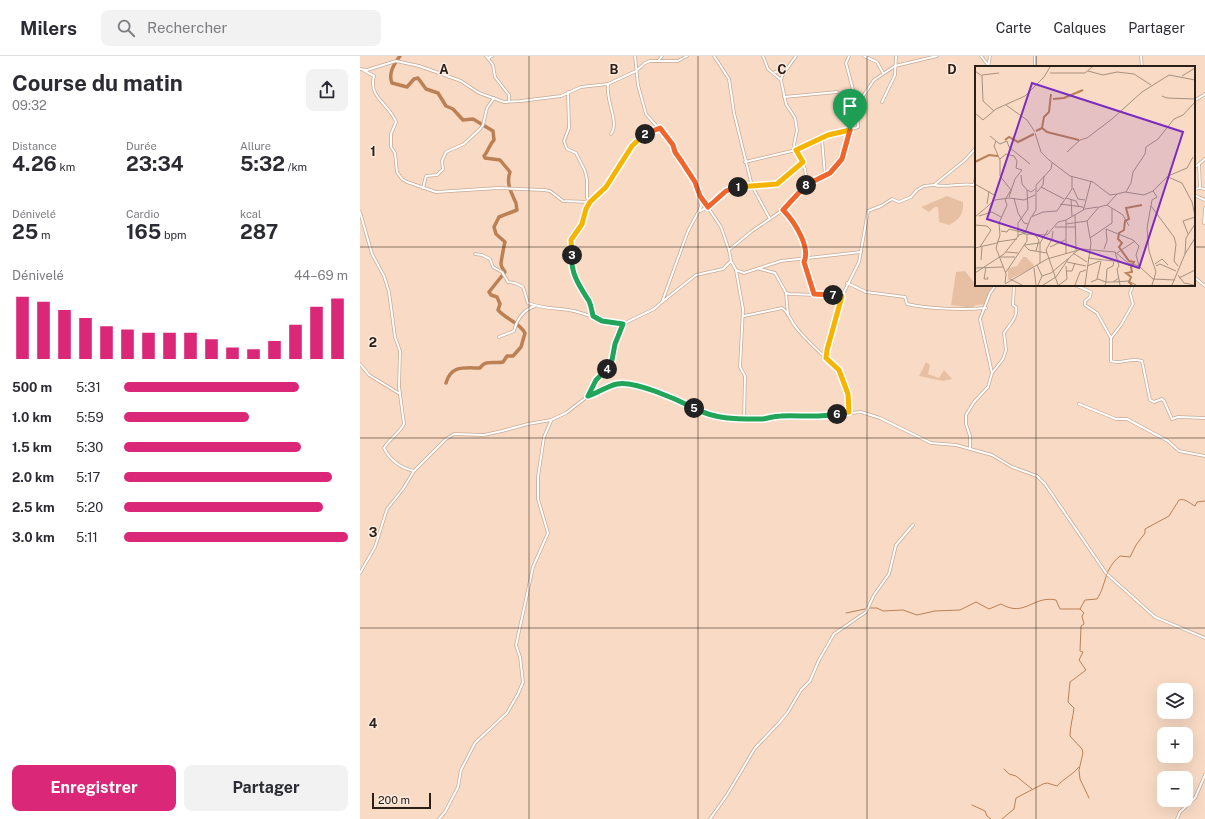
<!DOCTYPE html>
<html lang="fr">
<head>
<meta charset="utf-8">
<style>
  body { margin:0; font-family:"Public Sans",sans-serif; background:#f2f2f3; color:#2b2b33; height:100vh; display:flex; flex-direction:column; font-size:15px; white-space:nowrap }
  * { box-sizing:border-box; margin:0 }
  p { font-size:13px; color:#7c7c81 }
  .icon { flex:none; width:22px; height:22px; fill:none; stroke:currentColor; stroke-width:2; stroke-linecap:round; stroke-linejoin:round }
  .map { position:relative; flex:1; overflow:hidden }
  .side { display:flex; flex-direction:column; background:#fff; width:360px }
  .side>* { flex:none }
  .controls { position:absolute; left:797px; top:627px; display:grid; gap:8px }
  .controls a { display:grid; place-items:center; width:36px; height:36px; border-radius:8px; background:#fff; box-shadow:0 4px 16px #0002; font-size:20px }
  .scale { position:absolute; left:12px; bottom:10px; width:59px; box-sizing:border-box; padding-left:4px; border:2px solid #2b2018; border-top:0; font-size:11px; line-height:14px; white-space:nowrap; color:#2b2018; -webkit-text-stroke:3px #fdeade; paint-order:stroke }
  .pin { position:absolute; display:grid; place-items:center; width:34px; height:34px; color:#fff; margin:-41px -17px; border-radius:50% 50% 50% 0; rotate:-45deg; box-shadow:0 0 4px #0007 }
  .pin .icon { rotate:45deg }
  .km { position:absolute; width:20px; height:20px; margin:-10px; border-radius:50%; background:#222; color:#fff; font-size:11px; line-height:20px; text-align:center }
  .round { display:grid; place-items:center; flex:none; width:42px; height:42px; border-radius:8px; background:#f2f2f3 }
  .summary { display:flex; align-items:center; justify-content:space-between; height:68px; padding:0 12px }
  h1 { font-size:22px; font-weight:700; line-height:30px }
  .stats { display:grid; grid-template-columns:repeat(3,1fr); gap:6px; height:68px; padding:4px 12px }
  .stats div { display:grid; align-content:center }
  .stats b { font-size:20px; font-weight:700 }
  .stats small { font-size:11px; font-weight:400 }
  .stats p { font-size:11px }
  .chart { height:112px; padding:8px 12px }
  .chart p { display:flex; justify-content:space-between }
  .chart svg { width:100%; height:72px; margin-top:4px; stroke:#db2777; stroke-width:6 }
  .button { display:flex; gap:8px; margin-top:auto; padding:8px 12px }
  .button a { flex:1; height:46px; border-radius:8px; background:#db2777; color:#fff; font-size:16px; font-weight:700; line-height:46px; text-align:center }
  .button a+a { background:#f2f2f3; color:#2b2b33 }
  ul { padding:0 12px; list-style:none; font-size:13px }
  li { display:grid; grid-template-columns:64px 48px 1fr; align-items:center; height:30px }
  li i { height:10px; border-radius:5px; background:#db2777 }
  header { display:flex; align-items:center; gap:24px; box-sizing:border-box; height:56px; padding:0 20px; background:#fff; border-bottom:1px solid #e1e1e2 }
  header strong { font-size:19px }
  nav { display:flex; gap:22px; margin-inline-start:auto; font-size:14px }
  .search { width:280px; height:36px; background:#f2f2f3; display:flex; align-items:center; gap:10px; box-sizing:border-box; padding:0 14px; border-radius:8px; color:#7c7c81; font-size:15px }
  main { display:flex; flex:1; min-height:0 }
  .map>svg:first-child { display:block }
  .green { fill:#e7c0a4 }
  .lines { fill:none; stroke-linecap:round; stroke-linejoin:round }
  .stream { stroke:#bb8054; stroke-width:1 }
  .river { stroke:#bb8054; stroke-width:3.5 }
  .street-casing { stroke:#c6a995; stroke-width:3.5 }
  .street { stroke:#fff; stroke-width:2 }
  .split-1-casing { stroke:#fff; stroke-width:8 }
  .split-2-casing { stroke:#fff; stroke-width:8 }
  .split-3-casing { stroke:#fff; stroke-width:8 }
  .split-4-casing { stroke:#fff; stroke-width:8 }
  .split-5-casing { stroke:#fff; stroke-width:8 }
  .split-6-casing { stroke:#fff; stroke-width:8 }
  .split-7-casing { stroke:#fff; stroke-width:8 }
  .split-8-casing { stroke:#fff; stroke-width:8 }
  .split-9-casing { stroke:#fff; stroke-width:8 }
  .split-1 { stroke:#f5b400; stroke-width:5 }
  .split-2 { stroke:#f0652b; stroke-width:5 }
  .split-3 { stroke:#f5b400; stroke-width:5 }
  .split-4 { stroke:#22a559; stroke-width:5 }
  .split-5 { stroke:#22a559; stroke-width:5 }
  .split-6 { stroke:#22a559; stroke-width:5 }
  .split-7 { stroke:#f5b400; stroke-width:5 }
  .split-8 { stroke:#f0652b; stroke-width:5 }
  .split-9 { stroke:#f0652b; stroke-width:5 }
  .grid { fill:none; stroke:#2b2018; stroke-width:1; stroke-opacity:0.55 }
  .inset-river { fill:none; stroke:#bb8054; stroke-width:2 }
  .inset-road { fill:none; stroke:#a79080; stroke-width:1 }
  .view { fill:#7b2cbf; fill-opacity:0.15; stroke:#7b2cbf; stroke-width:2 }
  .inset-edge { fill:none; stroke:#2b2018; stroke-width:2 }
  .grid-label { font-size:13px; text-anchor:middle; font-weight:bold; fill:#2b2018; stroke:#fdeade; stroke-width:3; stroke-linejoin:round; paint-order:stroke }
</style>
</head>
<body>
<header>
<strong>Milers</strong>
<div class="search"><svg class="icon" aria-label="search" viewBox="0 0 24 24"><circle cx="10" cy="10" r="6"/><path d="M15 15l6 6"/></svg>Rechercher</div>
<nav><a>Carte</a><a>Calques</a><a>Partager</a></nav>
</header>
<main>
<section class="side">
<div class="summary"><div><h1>Course du matin</h1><p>09:32</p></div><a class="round"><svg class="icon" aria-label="share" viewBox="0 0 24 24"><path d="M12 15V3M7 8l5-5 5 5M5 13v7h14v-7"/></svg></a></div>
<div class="stats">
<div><p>Distance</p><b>4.26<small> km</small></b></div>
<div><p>Durée</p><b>23:34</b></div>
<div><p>Allure</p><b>5:32<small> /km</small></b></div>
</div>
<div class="stats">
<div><p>Dénivelé</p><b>25<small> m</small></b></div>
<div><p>Cardio</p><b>165<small> bpm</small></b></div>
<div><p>kcal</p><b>287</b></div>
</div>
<div class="chart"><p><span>Dénivelé</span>44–69 m</p>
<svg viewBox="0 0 160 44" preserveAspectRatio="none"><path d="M5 44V6M15 44V9M25 44V14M35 44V19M45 44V24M55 44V26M65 44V28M75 44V28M85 44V28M95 44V32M105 44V37M115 44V38M125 44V33M135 44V23M145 44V12M155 44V7"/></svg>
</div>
<ul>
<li><b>500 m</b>5:31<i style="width:78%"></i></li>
<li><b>1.0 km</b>5:59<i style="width:56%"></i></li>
<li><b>1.5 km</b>5:30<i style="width:79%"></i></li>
<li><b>2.0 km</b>5:17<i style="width:93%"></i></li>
<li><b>2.5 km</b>5:20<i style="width:89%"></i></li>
<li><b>3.0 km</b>5:11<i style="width:100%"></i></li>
</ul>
<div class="button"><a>Enregistrer</a><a>Partager</a></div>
</section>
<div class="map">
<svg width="845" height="763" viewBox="0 0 845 763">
  <rect width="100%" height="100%" fill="#f9dbc5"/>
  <g class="green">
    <path d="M587,140l16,6c1,12 -4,18 -14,23l-10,-3 -1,-15h-3l-6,5 -8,-5z"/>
    <path d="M605,215l12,15 16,-1 -4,7 -3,13c-5,-1 -11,-1 -14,3l-21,-3 5,-33z"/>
    <polygon points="566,306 570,309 568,318 579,322 584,314 592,323 583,325 559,320"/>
  </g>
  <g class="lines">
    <g class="stream">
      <path d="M509,552h8l6,3 20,-1 14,5 18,-4 25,-1 16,-8 13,7 12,-5c24,14 32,-9 55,-4l4,9h20"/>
      <polyline points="486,557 505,553"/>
      <polyline points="644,713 649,718 656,720 672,733"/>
      <path d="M729,742l-9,-19 -1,-9 4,-17 -1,-4 -12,-13c0,-10 3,-18 4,-28l-6,-6 2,-20 16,-12 -7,-10 4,-8 -3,-1 1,-25 3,-2 -2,-8 2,-3 -4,-4 5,-9 12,-1c10,-15 6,-29 23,-43l10,1 6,-12 9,-12v-4l24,-13 10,-16c6,-2 10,3 16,6l2,-4 8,-1"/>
      <polyline points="612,749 625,755 627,760 631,763"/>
      <path d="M642,763l12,-10 2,-11 27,-14 4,-1 10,3c7,-8 16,-11 22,-19"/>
    </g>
    <path class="river" d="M40,0c-6,7 -12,18 -8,27l15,4 7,-8 4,-1 8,11 12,4 8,13 7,3 10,11 10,-1 20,12 1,9c-5,5 -5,10 -10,16l1,2 15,2 10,12c-4,11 1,20 5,29 2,2 1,6 2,9l-18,7 -5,10 2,7 9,8c-1,3 -4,20 -4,22 0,4 3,5 4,8l-16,20 2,3 6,2 3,7 -2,6c9,10 21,12 27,23l-4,14 -8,9h-6l-4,6c-9,2 -17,-3 -23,6 -16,0 -29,-3 -34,15"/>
    <g class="street-casing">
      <g id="street">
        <polyline points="126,0 133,9 135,21 149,39 149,45"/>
        <polyline points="354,0 369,23 374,57 392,130 410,163"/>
        <polyline points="489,0 486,7 497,49"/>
        <polyline points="504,0 517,6 523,17"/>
        <polyline points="621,0 628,9"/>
        <polyline points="675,0 675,11"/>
        <polyline points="781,0 782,11"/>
        <polyline points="128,2 132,0"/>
        <polyline points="298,5 302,0"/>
        <polyline points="628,11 630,0"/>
        <polyline points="0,13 7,14 36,5 59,10 79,17 101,25 119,37 144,46 161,45 201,40 221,31 248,28 276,15 285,7 290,5 318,5 327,0"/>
        <path d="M3,14l11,6c-6,22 15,27 22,46l-5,12v13l4,6 2,19 5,7 5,3 29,10 62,-4 46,2 6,1 13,10 27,1"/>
        <polyline points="415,16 425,15"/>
        <polyline points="421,24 422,20 436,0"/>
        <path d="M248,28c-3,16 12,38 3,50"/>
        <polyline points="208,36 209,72 204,85 207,93 216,97 225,115 227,124 227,142 230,146"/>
        <polyline points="424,41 477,36"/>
        <polyline points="834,45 845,38"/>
        <polyline points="522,46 535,19 536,0"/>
        <polyline points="462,83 465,120"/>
        <polyline points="385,106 436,94 468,79 490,74"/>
        <polyline points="834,112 845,103"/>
        <polyline points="616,121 614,129 616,130"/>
        <path d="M447,127c32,-13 35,-20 43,-53l8,-3 -1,-22 17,-25 21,-14 42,-10"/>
        <path d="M574,129c10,3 27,-2 40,0"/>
        <polyline points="63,132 66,120 77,119 83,113 82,105 86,96 104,88 120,73 123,69 127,52 134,42"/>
        <polyline points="840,132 845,133"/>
        <polyline points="834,133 840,132 839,108"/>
        <polyline points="834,139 845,144"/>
        <polyline points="341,141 361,171 369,194"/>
        <path d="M423,154c11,11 28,36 21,52l10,32"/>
        <polyline points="340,155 348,151 366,135 377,131 417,128 443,106"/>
        <path d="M0,156l12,42 12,22 5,16 6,45 5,14 -1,36 5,37c-5,10 -15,15 -20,24 6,12 17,20 30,23"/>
        <polyline points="844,167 845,152"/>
        <path d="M115,198l7,1 8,4 3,8 9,5 6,10 7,1 8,4 5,16c15,6 30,5 46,8 17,4 31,13 49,13"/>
        <polyline points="371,205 376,214 384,217 421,205 501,196"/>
        <polyline points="400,213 415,217 426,237 430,238 482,240"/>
        <polyline points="376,214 383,253 380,311 385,320 384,362"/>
        <polyline points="834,221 845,230"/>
        <path d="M487,227l19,9 39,5 2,7c23,5 55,6 79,4"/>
        <polyline points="715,229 731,236 730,241 725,245 725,249 737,257 751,282"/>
        <path d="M773,229l-3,8 3,11 -12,21 -10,13v23c10,4 19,-4 31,0l8,39 4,2 8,-3 2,2 8,18 6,-2 27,1"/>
        <polyline points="426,237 428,259"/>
        <polyline points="302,246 336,219 363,213 371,205 369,194 392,175 423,154 444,132 447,127 445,113 434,89 437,74 435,62 426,48 421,24 408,13 403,0"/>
        <polyline points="233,260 230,246 218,229 214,217 211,206 211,184 221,168 225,153 230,146 246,131 272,90 279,81 300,72"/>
        <path d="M384,260l38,-8c7,4 8,12 13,18 9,12 20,22 31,32"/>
        <path d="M139,281l15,-6c3,-12 9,-21 21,-25"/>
        <polyline points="0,308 9,319 40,338"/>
        <polyline points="632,317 620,263 630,237 636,229"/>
        <polyline points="229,340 255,328 266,327 306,340 343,357 370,364 378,362 402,363 420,359 471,359 501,356 520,362 571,387 596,389 632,399 652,411 677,420 685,428 746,517"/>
        <polyline points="719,348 756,363 767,363 808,385 819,395 845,400"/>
        <polyline points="489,356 488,338 479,314 466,302 467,294 482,240 499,206 508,155 521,150 532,143 539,146 551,141 557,134 564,130 574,129 605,104 616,92"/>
        <path d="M610,392v-12l-4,-12v-9l8,-13 14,-15 4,-14 11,-14 3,-9 -2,-17c5,-8 14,-15 12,-26l-3,-2 1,-20"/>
        <polyline points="0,517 15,491 27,453 43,433 54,415 86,383 94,378 124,379 142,375 168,368 191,364 206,357 228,340 237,324 249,310 263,268 294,253 302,246 328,175 341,151 339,135 323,105 315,96 313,89 286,58 278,29 275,0"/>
        <polyline points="748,519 795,561 845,582"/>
        <polyline points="79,763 85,756 98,731 101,714 115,687 147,657 158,638 163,626 160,601 156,589 173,511 188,477 178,443 178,421 184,381 191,365"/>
        <polyline points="350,763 367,739 395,692 419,667 428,656 441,634 450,625 459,604 474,578 506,556 514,539 529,518 536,489 553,469"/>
        <polyline points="817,763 820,756 835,742 845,719"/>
      </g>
    </g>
    <use href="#street" class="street"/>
  </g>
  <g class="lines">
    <g class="split-1-casing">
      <polyline id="split-1" points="378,131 417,128 443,106 436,94 468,79 490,74"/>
    </g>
    <g class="split-2-casing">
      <polyline id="split-2" points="285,78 300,72 313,89 315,96 322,106 335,126 340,140 348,151 366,135 378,131"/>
    </g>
    <g class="split-3-casing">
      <polyline id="split-3" points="212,199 211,184 222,168 226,153 230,146 246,131 272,90 285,78"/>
    </g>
    <g class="split-4-casing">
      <path id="split-4" d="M212,199c-2,18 8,32 17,46 2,4 3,11 4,15l9,5 21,3 -8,20 -3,16 -5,9"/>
    </g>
    <g class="split-5-casing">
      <path id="split-5" d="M247,313l-11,11 -8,16c10,-3 19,-10 29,-12 17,-4 61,16 77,24"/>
    </g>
    <g class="split-6-casing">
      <path id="split-6" d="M334,352c22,12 45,11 69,11 6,-1 12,-3 18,-3 18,-1 38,2 56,-2"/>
    </g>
    <g class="split-7-casing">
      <polyline id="split-7" points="473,239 482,240 467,294 466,302 479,314 488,338 489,356 477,358"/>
    </g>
    <g class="split-8-casing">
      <path id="split-8" d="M446,129l-23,25c11,11 28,37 21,52l10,32 19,1"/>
    </g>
    <g class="split-9-casing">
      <polyline id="split-9" points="446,129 470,117 482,103 490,74"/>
    </g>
    <use href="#split-1" class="split-1"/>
    <use href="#split-2" class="split-2"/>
    <use href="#split-3" class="split-3"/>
    <use href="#split-4" class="split-4"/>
    <use href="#split-5" class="split-5"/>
    <use href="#split-6" class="split-6"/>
    <use href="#split-7" class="split-7"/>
    <use href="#split-8" class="split-8"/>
    <use href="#split-9" class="split-9"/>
  </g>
  <path class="grid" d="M169,0v763M338,0v763M507,0v763M676,0v11M0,191h616M834,191h11M676,229v534M0,382h845M0,572h845"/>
  <g transform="translate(615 10)">
    <rect width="220" height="220" fill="#f9dbc5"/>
    <path d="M48,191h3l8,8 -2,3 -24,12v-12l9,-2z" fill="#e7c0a4"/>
    <path class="inset-river" d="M78,33l11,-1 19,-8M67,62l5,4 32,8M61,65l6,-3 2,-11 5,-5 2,-18M30,74l4,-3 9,5 16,-8M0,96l14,-7 9,1M157,219l-3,-3 2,-5 -5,-4 6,-1 -1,-5 3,-5 -5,-1 -10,-14 3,-4 -4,-4 1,-6 5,-3 1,-9 4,-2 -3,-11 16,-3"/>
    <path class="inset-road" d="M0,5l7,5 1,25 11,10M113,5l15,4 14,-3 17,2 17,11M75,7h35l7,-6M7,9l17,-2M207,10l13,-8M187,30l5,2 28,1M31,39l21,15 8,12M0,47l8,7 13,-11 29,-13 19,-19 6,-10M60,67l6,19 8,8 21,16 23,6 17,13 7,-1M15,70l6,5 -2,5 6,14v16l11,14 -5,8M21,75l4,3 7,-3 2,6 21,17M92,86l13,-12 7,-2 25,-19 30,-27 27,-17 26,5M25,93l6,-5 8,2 3,5 -1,7 6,2 -7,9 -6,18M46,109l1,9 5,6 4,2 4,-3M193,111l14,6 10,19 3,14M0,118l21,12M66,121l23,12M98,122l5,11 7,1M62,126l6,-7 1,-9M151,126l5,-9 2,-11 12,-18 1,-7 12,-8 16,-20 9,-4 12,-13M39,132l4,15 6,10 4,1M91,132l10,3 3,6M96,133l1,17M12,138l2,-13M85,138l23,3 1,3M132,139l16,10 6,11M176,140l23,31 2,7 -2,17 4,5M109,142l7,-27M100,149l1,35M4,150l13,-4 9,5M57,150l4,-6v-25l15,-16 1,-6M0,151l20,-17 14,-2 15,2 11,-5M91,158l21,-3M0,159l12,1 4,4 -11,17M80,161h21M26,165l6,1 2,-3 16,4M78,165l-1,8 -6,11 12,35M49,168l23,1 11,-13 8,-2M213,168l-5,-13 12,-4M60,169l4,5 -3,11M43,171v-14l10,-14 -1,-19M115,172l22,-15v-15M22,176l20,-3M65,177l-16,2 5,5 18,3M75,181l15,-7M0,182l22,-5M129,183l3,-8 -1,-12 27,11 6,6 -3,9 3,11M31,186l12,1M140,186l4,14 -2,3 3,16M91,187v-33l19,-11 13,-2M98,187l14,9M142,187l18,-12M210,188l10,-16M25,191h15M113,192l25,3M6,194l1,-13M92,196l19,4M65,197v-20l8,-13M180,198l7,-5 6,6M62,199l5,11M112,200l13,-5M181,200l4,-2 16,7M11,201l-2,12h4l-1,-2M0,202l28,-1M59,202l2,17M91,205h6l3,-8M31,206l21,-31v-7M0,207l29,-19 15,-19 6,-2 6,-16 12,-5 14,-1 15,-22v-13M203,209l6,8 10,2M204,212l16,-8M35,213l12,6M122,213l4,-18M116,216l7,-3 8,3 1,-13 6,-3 1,-5M139,216l15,-1 7,4M30,217l1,-9 -10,-26 4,-13 -1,-12 8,-18 -2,-6M30,218l42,-25 35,-10 33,3 13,11 11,3 14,13 22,1M63,219l4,-9 9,-3 18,-15M68,219l13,-8 13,-19 9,-8M84,219l8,-6 -1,-13M100,219l5,-13 6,-2M110,219l6,-42 -4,-22 12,-14 8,-2 10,-11 8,-2 19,3 9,-4 15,-15 19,-8 6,-11M130,219l1,-3h7l6,-4M177,219l4,-13 -7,-21 -2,-23 5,-28 5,-3 -4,-6M197,219l13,-31 1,-16 9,-14"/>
    <path class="view" d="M57,17l151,49 -44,136 -152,-49z"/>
    <rect width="220" height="220" class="inset-edge"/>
  </g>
  <g class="grid-label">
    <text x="84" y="18">A</text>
    <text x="254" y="18">B</text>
    <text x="422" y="18">C</text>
    <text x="592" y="18">D</text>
    <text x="13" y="100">1</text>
    <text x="13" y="291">2</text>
    <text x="13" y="481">3</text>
    <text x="13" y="672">4</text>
  </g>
</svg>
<div class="controls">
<a><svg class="icon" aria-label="layers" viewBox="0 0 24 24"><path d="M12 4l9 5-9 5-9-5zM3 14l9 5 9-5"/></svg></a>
<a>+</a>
<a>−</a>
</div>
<div class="scale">200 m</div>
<div class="pin" style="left:490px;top:74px;background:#1e9e55"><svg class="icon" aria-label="arrive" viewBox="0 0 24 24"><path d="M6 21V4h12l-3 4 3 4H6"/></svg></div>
<b class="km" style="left:378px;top:131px">1</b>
<b class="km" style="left:285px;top:78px">2</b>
<b class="km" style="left:212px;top:199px">3</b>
<b class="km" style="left:247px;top:313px">4</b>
<b class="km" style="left:334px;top:352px">5</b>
<b class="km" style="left:477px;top:358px">6</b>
<b class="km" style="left:473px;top:239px">7</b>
<b class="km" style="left:446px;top:129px">8</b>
</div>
</main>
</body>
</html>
